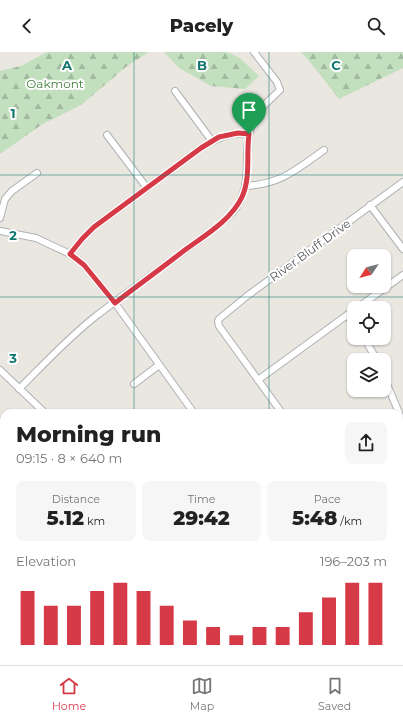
<!DOCTYPE html>
<html lang="en">
<head>
<meta charset="utf-8">
<style>
  body { margin:0; font-family:Montserrat,sans-serif; background:#f6f6f6; color:#222; height:100vh; display:flex; flex-direction:column; font-size:15px; white-space:nowrap }
  * { box-sizing:border-box; margin:0 }
  p { font-size:13px; color:#767676 }
  .icon { flex:none; width:22px; height:22px; fill:none; stroke:currentColor; stroke-width:2; stroke-linecap:round; stroke-linejoin:round }
  .map { position:relative; flex:1; overflow:hidden }
  .sheet { position:absolute; left:0px; top:357px; width:403px; height:256px; display:flex; flex-direction:column; background:#fff; border-radius:12px 12px 0 0; box-shadow:0 1px 3px #0004 }
  .sheet>* { flex:none }
  .needle { width:26px; rotate:234deg }
  .controls { position:absolute; left:347px; top:197px; display:grid; gap:8px }
  .controls a { display:grid; place-items:center; width:44px; height:44px; border-radius:8px; background:#fff; box-shadow:0 1px 3px #0004; font-size:20px }
  .pin { position:absolute; display:grid; place-items:center; width:34px; height:34px; color:#fff; margin:-41px -17px; border-radius:50% 50% 50% 0; rotate:-45deg; box-shadow:0 0 4px #0007 }
  .pin .icon { rotate:45deg }
  .round { display:grid; place-items:center; flex:none; width:42px; height:42px; border-radius:8px; background:#f6f6f6 }
  .headline { display:flex; align-items:center; justify-content:space-between; height:68px; padding:0 16px }
  h1 { font-size:22px; font-weight:800; line-height:30px }
  .figures { display:grid; grid-template-columns:repeat(3,1fr); gap:6px; height:68px; padding:4px 16px }
  .figures div { display:grid; align-content:center; border-radius:8px; background:#f6f6f6; text-align:center }
  .figures b { font-size:20px; font-weight:800 }
  .figures small { font-size:11px; font-weight:400 }
  .figures p { font-size:11px }
  .chart { height:112px; padding:8px 16px }
  .chart p { display:flex; justify-content:space-between }
  .chart svg { width:100%; height:72px; margin-top:4px; stroke:#d63a46; stroke-width:6 }
  header { display:flex; justify-content:space-between; align-items:center; height:52px; padding:0 16px; background:#fff; font-size:18px; font-weight:800 }
  .menu { display:flex; justify-content:space-around; align-items:center; height:56px; border-top:1px solid #e0e0e0; background:#fff; font-size:11px; color:#767676 }
  .menu a { display:grid; justify-items:center; gap:2px }
  .menu .current { color:#d63a46 }
  .map>svg:first-child { display:block }
  .forest { fill:url(#forest-firs) }
  .lines { fill:none; stroke-linecap:round; stroke-linejoin:round }
  .street-casing { stroke:#aeb1b4; stroke-width:8 }
  .secondary-casing { stroke:#adb1b4; stroke-width:10 }
  .street { stroke:#fff; stroke-width:6 }
  .secondary { stroke:#fff; stroke-width:8 }
  .route-casing { stroke:#fff; stroke-width:8 }
  .route { stroke:#d63a46; stroke-width:5 }
  .grid { fill:none; stroke:#0f766e; stroke-width:1; stroke-opacity:0.55 }
  .labels { text-anchor:middle; dominant-baseline:central; stroke-width:4; stroke-linejoin:round; paint-order:stroke }
  .park-label { font-size:12px; fill:#427c3c; stroke:#fff }
  .street-label { font-size:12px; fill:#595d5f; stroke:#fff }
  .grid-label { font-size:13px; text-anchor:middle; font-weight:bold; fill:#0f766e; stroke:#fff; stroke-width:4; stroke-linejoin:round; paint-order:stroke }
</style>
</head>
<body>
<header><svg class="icon" aria-label="back" viewBox="0 0 24 24"><path d="M15 5l-7 7 7 7"/></svg>Pacely<svg class="icon" aria-label="search" viewBox="0 0 24 24"><circle cx="10" cy="10" r="6"/><path d="M15 15l6 6"/></svg></header>
<div class="map">
<svg width="403" height="613" viewBox="0 0 403 613">
  <defs>
    <pattern id="forest-firs" width="22" height="20" patternUnits="userSpaceOnUse"><rect width="22" height="20" fill="#c3e0be"/><path d="M5 1l3.5 6h-7zM16 11l3.5 6h-7z" fill="#a1b99e"/></pattern>
  </defs>
  <rect width="100%" height="100%" fill="#eae6e0"/>
  <g class="forest">
    <polygon points="47,0 149,0 127,14 81,53 41,73 0,102 0,19 21,14"/>
    <polygon points="164,0 227,0 240,6 259,24 245,37 211,34 179,16"/>
    <polygon points="301,0 403,0 403,16 339,47 310,10"/>
  </g>
  <g class="lines">
    <g class="street-casing">
      <g id="street">
        <polyline points="175,39 212,89"/>
        <polyline points="107,83 147,136"/>
        <path d="M245,134c36,-2 51,-16 79,-36"/>
        <polyline points="370,153 403,197"/>
        <polyline points="0,166 5,147 12,139 37,121"/>
        <polyline points="0,179 36,186 70,202 84,213 115,251 194,361"/>
        <path d="M70,202l12,-15 12,-12 107,-79c18,-11 27,-15 48,-14"/>
        <polyline points="357,256 403,223"/>
        <polyline points="347,263 354,273"/>
        <polyline points="364,286 377,308"/>
        <polyline points="0,318 45,361"/>
        <polyline points="384,325 399,361"/>
        <polyline points="258,328 354,258"/>
        <polyline points="134,332 159,313"/>
        <path d="M19,337c25,-25 49,-51 77,-73 30,-23 62,-45 92,-68 15,-11 33,-22 45,-36 23,-28 7,-60 20,-90 7,-15 16,-21 27,-32l-3,-8 -23,-30"/>
        <polyline points="282,361 219,274 218,269 219,267 247,244 403,130"/>
        <polyline points="399,361 403,372"/>
        <polyline points="0,418 4,419"/>
        <polyline points="0,467 4,466"/>
        <polyline points="399,520 403,526"/>
        <polyline points="0,568 4,583"/>
        <polyline points="12,609 13,613"/>
        <polyline points="87,609 88,613"/>
        <polyline points="166,609 169,613"/>
        <polyline points="373,609 375,613"/>
      </g>
    </g>
    <g class="secondary-casing">
      <g id="secondary">
        <polyline points="399,410 403,408"/>
        <polyline points="182,613 186,609"/>
      </g>
    </g>
    <use href="#street" class="street"/>
    <use href="#secondary" class="secondary"/>
  </g>
  <g class="lines">
    <g class="route-casing">
      <path id="route" d="M238,81l11,1c-3,21 2,43 -7,63 -12,25 -40,40 -61,56 -22,17 -44,33 -66,50l-31,-38 -14,-11 12,-15 12,-12 107,-79 18,-11z"/>
    </g>
    <use href="#route" class="route"/>
  </g>
  <path class="grid" d="M134,0v361M269,0v361M0,123h403M0,245h403M0,368h4M399,368h4M0,490h4M399,490h4M134,609v4M269,609v4"/>
  <g class="labels">
    <g class="park-label">
      <text x="55" y="31">Oakmont</text>
    </g>
    <g class="street-label">
      <text transform="translate(310 198) rotate(-36)">River Bluff Drive</text>
    </g>
  </g>
  <g class="grid-label">
    <text x="67" y="18">A</text>
    <text x="202" y="18">B</text>
    <text x="336" y="18">C</text>
    <text x="13" y="66">1</text>
    <text x="13" y="188">2</text>
    <text x="13" y="311">3</text>
  </g>
</svg>
<div class="controls">
<a><svg class="needle" viewBox="-14 -14 28 28"><path d="M0-13l5 13h-10z" fill="#e53935"/><path d="M0 13l5-13h-10z" fill="#767676"/></svg></a>
<a><svg class="icon" aria-label="locate" viewBox="0 0 24 24"><circle cx="12" cy="12" r="6"/><path d="M12 2v4M12 18v4M2 12h4M18 12h4"/></svg></a>
<a><svg class="icon" aria-label="layers" viewBox="0 0 24 24"><path d="M12 4l9 5-9 5-9-5zM3 14l9 5 9-5"/></svg></a>
</div>
<div class="pin" style="left:249px;top:82px;background:#1e9e55"><svg class="icon" aria-label="arrive" viewBox="0 0 24 24"><path d="M6 21V4h12l-3 4 3 4H6"/></svg></div>
<section class="sheet">
<div class="headline"><div><h1>Morning run</h1><p>09:15 · 8 × 640 m</p></div><a class="round"><svg class="icon" aria-label="share" viewBox="0 0 24 24"><path d="M12 15V3M7 8l5-5 5 5M5 13v7h14v-7"/></svg></a></div>
<div class="figures">
<div><p>Distance</p><b>5.12<small> km</small></b></div>
<div><p>Time</p><b>29:42</b></div>
<div><p>Pace</p><b>5:48<small> /km</small></b></div>
</div>
<div class="chart"><p><span>Elevation</span>196–203 m</p>
<svg viewBox="0 0 160 44" preserveAspectRatio="none"><path d="M5 44V11M15 44V20M25 44V20M35 44V11M45 44V6M55 44V11M65 44V20M75 44V29M85 44V33M95 44V38M105 44V33M115 44V33M125 44V24M135 44V15M145 44V6M155 44V6"/></svg>
</div>
</section>
</div>
<nav class="menu">
<a class="current"><svg class="icon" aria-label="home" viewBox="0 0 24 24"><path d="M3 11l9-7 9 7M6 9v11h12V9"/></svg>Home</a>
<a><svg class="icon" aria-label="map" viewBox="0 0 24 24"><path d="M3 6l6-2 6 2 6-2v14l-6 2-6-2-6 2zM9 4v14M15 6v14"/></svg>Map</a>
<a><svg class="icon" aria-label="saved" viewBox="0 0 24 24"><path d="M7 4h10v16l-5-4-5 4z"/></svg>Saved</a>
</nav>
</body>
</html>
